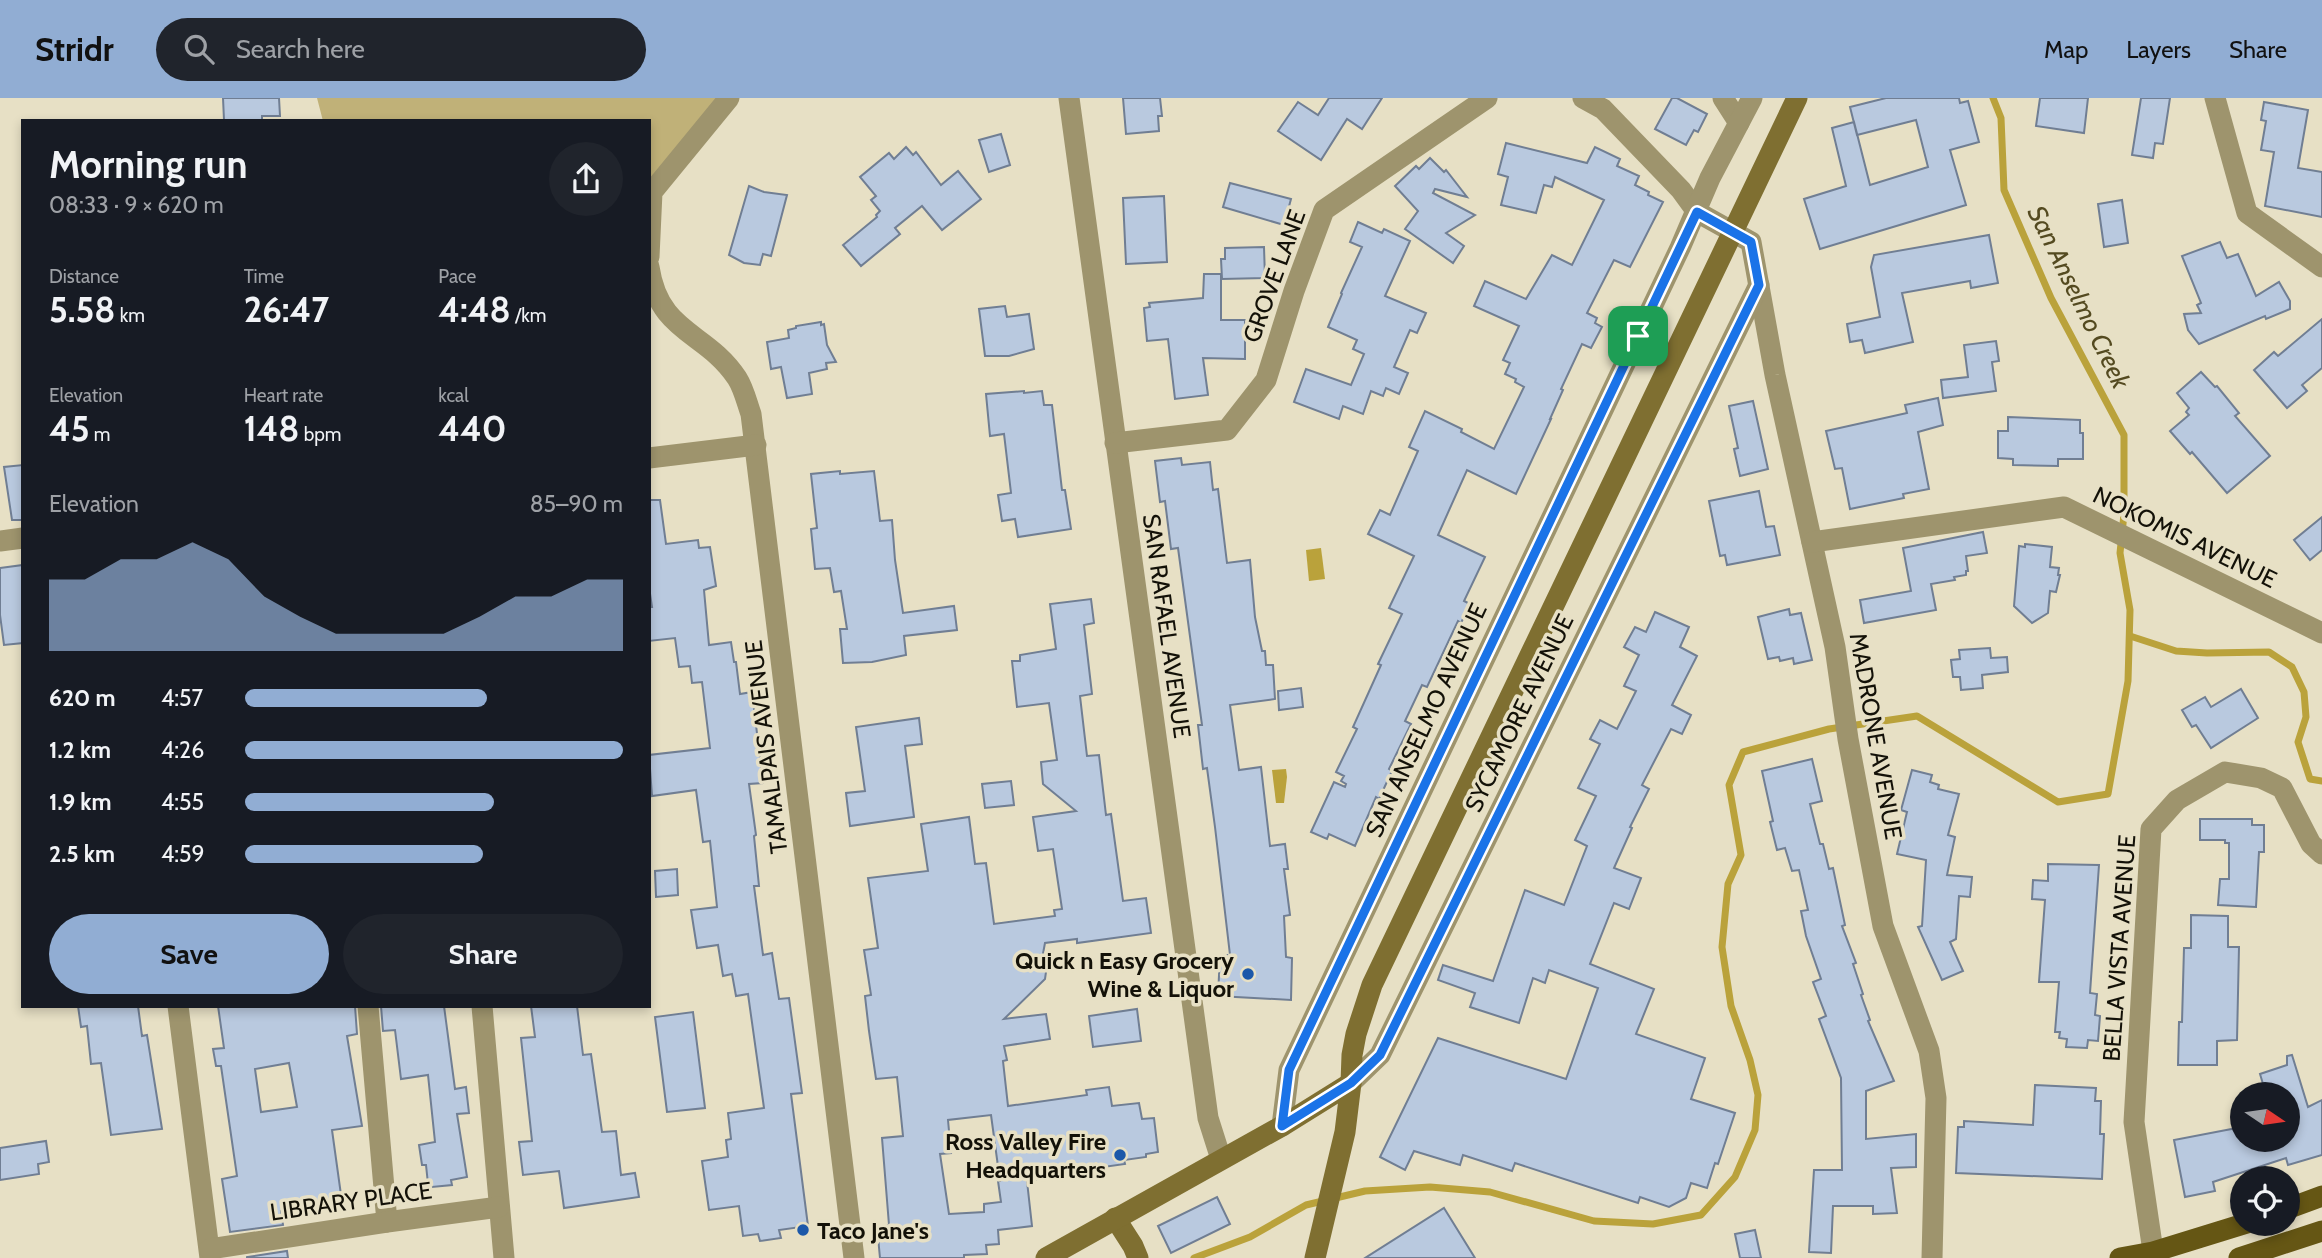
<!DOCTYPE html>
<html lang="en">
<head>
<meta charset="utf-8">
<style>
  body { margin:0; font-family:Cabin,sans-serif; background:#20242c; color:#f1f3f6; height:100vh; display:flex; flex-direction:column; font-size:26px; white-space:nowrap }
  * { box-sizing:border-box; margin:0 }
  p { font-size:23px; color:#9ea1a6 }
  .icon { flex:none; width:38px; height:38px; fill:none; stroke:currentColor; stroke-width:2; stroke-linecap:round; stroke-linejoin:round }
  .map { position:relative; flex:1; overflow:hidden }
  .details { position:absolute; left:21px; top:21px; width:630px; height:889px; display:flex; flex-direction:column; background:#171b24; border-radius:0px; box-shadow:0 4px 10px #0003 }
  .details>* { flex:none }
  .needle { width:46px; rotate:103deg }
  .fabs { position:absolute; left:2230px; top:984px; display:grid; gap:14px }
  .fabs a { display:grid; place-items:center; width:70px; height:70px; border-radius:50%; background:#171b24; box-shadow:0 4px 10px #0003; font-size:35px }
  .pin { position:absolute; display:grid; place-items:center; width:60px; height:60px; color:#fff; margin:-30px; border-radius:14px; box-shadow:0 4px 10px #0006 }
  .round { display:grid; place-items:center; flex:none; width:74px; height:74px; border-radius:37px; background:#20242c }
  .head { display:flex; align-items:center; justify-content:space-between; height:119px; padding:0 28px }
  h1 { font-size:38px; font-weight:700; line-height:52px }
  .figures { display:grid; grid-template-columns:repeat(3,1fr); gap:10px; height:119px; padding:7px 28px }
  .figures div { display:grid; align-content:center }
  .figures b { font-size:35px; font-weight:700 }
  .figures small { font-size:19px; font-weight:400 }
  .figures p { font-size:19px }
  .chart { height:196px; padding:14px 28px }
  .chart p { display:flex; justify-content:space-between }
  .chart svg { width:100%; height:126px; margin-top:7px; fill:#91add3; opacity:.7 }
  .cta { display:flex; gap:14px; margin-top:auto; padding:14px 28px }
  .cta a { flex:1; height:80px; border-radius:42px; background:#91add3; color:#111; font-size:28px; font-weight:700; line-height:80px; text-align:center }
  .cta a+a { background:#20242c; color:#f1f3f6 }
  ul { padding:0 28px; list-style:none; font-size:23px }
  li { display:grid; grid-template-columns:112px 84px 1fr; align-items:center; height:52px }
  li i { height:18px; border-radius:9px; background:#91add3 }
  header { display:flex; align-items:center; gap:42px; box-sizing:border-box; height:98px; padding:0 35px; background:#91add3; color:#111 }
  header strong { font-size:33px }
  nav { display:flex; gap:38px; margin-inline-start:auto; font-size:24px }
  .search { width:490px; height:63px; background:#20242c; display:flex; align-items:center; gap:18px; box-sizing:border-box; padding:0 24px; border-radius:38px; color:#9ea1a6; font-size:26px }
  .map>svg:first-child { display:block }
  .green { fill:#c0b178 }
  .water { fill:#baa23b }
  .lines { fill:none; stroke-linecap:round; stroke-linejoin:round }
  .stream { stroke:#baa23b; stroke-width:7 }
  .building { fill:#b9c9df; stroke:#707e93; stroke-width:2; fill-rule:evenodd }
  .street { stroke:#9e946d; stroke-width:21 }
  .secondary { stroke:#7f6f31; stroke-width:21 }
  .primary { stroke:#655614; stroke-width:21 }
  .route-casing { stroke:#fff; stroke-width:14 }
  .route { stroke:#1a73e8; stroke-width:9 }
  .poi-dot { fill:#1c58a9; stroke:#e7e0c5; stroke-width:2.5 }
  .labels { text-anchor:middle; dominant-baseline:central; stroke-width:7; stroke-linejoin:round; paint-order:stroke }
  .street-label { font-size:24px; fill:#131108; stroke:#e7e0c5 }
  .poi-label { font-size:24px; font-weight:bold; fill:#131108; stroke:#e7e0c5; text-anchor:end }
  .water-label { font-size:26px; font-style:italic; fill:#544a20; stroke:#e7e0c5 }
</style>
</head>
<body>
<header>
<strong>Stridr</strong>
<div class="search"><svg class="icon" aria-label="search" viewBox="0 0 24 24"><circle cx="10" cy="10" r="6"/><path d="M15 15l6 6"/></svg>Search here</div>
<nav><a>Map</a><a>Layers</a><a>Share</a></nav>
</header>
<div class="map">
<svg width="2322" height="1160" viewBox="0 0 2322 1160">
  <rect width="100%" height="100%" fill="#e7e0c5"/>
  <polygon class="green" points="317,0 729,0 649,94 649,23 323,23"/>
  <g class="water">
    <polygon points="1321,450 1325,481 1309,483 1306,452"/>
    <polygon points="1286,671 1287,679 1284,705 1276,705 1272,672"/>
  </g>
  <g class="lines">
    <g class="stream">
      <polyline points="2130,538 2176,553 2207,555 2269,554 2292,569 2304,594 2306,619 2298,644 2310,681 2322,683"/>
      <polyline points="1194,1160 1250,1139 1306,1107 1365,1093 1430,1089 1490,1094 1594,1123 1653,1126 1701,1117 1735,1079 1755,1032 1758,997 1750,962 1731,908 1722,849 1728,786 1741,757 1729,687 1743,654 1829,631 1917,618 2058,704 2108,696 2128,583 2130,512 2120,455 2124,416 2124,337 2051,200 2004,92 2001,20 1993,0"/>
    </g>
  </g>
  <g class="building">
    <polygon points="223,0 279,0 280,18 262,18 262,23 224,22"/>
    <polygon points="1123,0 1160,0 1162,18 1158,18 1159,33 1126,36"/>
    <polygon points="1329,0 1382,0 1362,31 1347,21 1321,62 1278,33 1298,4 1318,17"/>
    <polygon points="1672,0 1677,0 1707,16 1698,34 1694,32 1686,47 1655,31"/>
    <polygon points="1886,0 1959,0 1960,5 1968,3 1979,44 1950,52 1966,107 1820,151 1804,101 1846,88 1832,30 1854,24 1870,87 1928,69 1916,22 1857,37 1850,9"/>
    <polygon points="2040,0 2088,0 2084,35 2036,28"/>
    <polygon points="2141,0 2170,0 2163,46 2155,45 2153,60 2132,57"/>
    <polygon points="2264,4 2308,12 2298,70 2322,74 2322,119 2265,108 2274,54 2261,52 2266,23 2261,22"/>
    <polygon points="1001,36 1010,67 989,74 979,42"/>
    <polygon points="1506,45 1587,65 1595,49 1620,61 1617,68 1639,78 1635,87 1649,94 1648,97 1663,104 1630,169 1614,162 1587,215 1597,220 1595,225 1602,229 1591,250 1582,246 1561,291 1563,292 1550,321 1551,321 1516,396 1467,372 1438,437 1485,459 1464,503 1470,506 1461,525 1458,523 1427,589 1422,587 1405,623 1411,626 1389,671 1392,673 1379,701 1376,699 1355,748 1329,736 1327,741 1311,734 1334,684 1345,689 1346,686 1341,683 1344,678 1336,674 1357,631 1353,629 1381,567 1378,566 1402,516 1389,510 1414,458 1368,436 1380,412 1390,417 1418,353 1409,349 1425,313 1462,331 1461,334 1494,351 1524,289 1515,284 1516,281 1505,276 1510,265 1503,262 1519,228 1474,208 1485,183 1526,201 1552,157 1572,167 1604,102 1555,79 1552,89 1544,87 1536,115 1501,107 1508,79 1498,76"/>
    <polygon points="906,49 913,57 916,54 941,87 958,73 981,101 942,132 922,108 895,130 900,136 861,168 843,147 877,119 876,117 880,113 871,102 876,98 860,79 889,55 894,61"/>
    <polygon points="1430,60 1444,74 1446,72 1467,99 1435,91 1433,95 1475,117 1446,135 1464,148 1453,165 1405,131 1418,113 1395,88 1416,68 1419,71"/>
    <polygon points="1230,85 1291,101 1284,127 1223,109"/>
    <polygon points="749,88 764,94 787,97 771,158 763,156 760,167 744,165 729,157"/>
    <polygon points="1164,98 1167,164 1126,166 1123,100"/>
    <polygon points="2122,102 2128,145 2104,149 2098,106"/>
    <polygon points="1358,124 1382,135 1384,131 1410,143 1385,198 1426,215 1417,235 1410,232 1394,269 1408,275 1399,296 1386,290 1383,298 1371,293 1363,316 1343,308 1339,321 1294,304 1306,271 1351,287 1364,256 1353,251 1357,242 1328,229 1342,196 1341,195 1362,149 1350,144"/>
    <polygon points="1989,137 1998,185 1971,190 1970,183 1902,195 1913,244 1865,255 1862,242 1850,244 1847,226 1880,219 1871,169 1874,157"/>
    <polygon points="2220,144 2227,160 2238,156 2256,198 2279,184 2290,203 2290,211 2266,221 2265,218 2199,246 2188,232 2184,216 2201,215 2197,207 2201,205 2182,158"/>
    <polygon points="1264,149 1265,180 1222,181 1221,161 1225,161 1225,150"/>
    <polygon points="1204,176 1221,176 1221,222 1245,222 1245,261 1203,260 1208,297 1175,301 1168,241 1147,243 1144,210 1150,209 1149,205 1203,200"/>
    <polygon points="1005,208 1007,219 1029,216 1034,251 1009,258 985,258 979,211"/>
    <polygon points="2322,221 2322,270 2302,287 2307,293 2287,310 2254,272 2274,254 2278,258"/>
    <polygon points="821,224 821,227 824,226 827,247 836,264 826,265 827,271 809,275 812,296 787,300 781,269 771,271 767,244 789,240 788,232 796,230 796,228"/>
    <polygon points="1996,243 1999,263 1992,264 1996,293 1943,300 1941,282 1968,279 1964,247"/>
    <polygon points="2201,274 2215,289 2217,288 2239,315 2235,318 2270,358 2227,395 2192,354 2190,356 2170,333 2189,317 2186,314 2189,310 2177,295"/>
    <polygon points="1024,293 1024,295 1042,293 1044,307 1052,307 1062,392 1065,392 1071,431 1018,439 1015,421 1002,423 998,397 1011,395 1004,336 990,338 986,296"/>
    <polygon points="1938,300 1943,327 1918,334 1929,391 1903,396 1904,400 1850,411 1842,370 1835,371 1826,333 1907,315 1905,307"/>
    <polygon points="1753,303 1768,371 1740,378 1734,351 1738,350 1729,308"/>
    <polygon points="2008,319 2080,322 2080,335 2083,335 2083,361 2058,361 2058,368 2013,367 2013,361 1998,360 1998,333 2008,333"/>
    <polygon points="1181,360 1182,367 1210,364 1213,392 1218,391 1227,465 1250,462 1255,519 1262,553 1265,553 1266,567 1273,567 1275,601 1230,607 1239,672 1261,669 1270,748 1285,746 1288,771 1284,771 1290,817 1284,818 1286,859 1292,860 1291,902 1218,898 1220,857 1230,857 1215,729 1207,670 1203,671 1198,627 1202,627 1178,450 1171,451 1165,403 1160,404 1155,363"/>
    <polygon points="23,367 23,422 12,422 4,369"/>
    <polygon points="840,373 840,376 874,373 880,423 892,422 895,462 903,515 954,508 957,532 904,538 906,557 872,564 843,565 840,531 847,531 841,493 834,494 830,470 815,471 811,431 817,430 811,376"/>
    <polygon points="1759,393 1766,429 1774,428 1780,457 1727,467 1725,457 1720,458 1709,403"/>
    <polygon points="649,402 660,402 666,446 698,442 699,450 710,449 716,488 704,492 709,547 731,544 734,564 736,564 740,596 752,594 763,685 749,686 756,737 754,738 759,788 754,788 763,857 772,855 779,901 789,900 802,995 791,996 808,1128 779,1132 781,1140 760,1143 758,1136 743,1138 739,1108 709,1112 702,1063 728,1059 726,1042 731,1041 728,1015 764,1010 748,896 736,898 732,876 723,878 718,847 697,850 691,812 717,809 710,743 703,744 696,692 652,698 649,657 710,650 702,584 692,585 690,568 679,569 675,540 649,543 649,509 652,509 649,489"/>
    <polygon points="2322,419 2322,452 2310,462 2294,442"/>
    <polygon points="1983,434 1987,455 1966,458 1968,473 1966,473 1966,477 1954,479 1955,482 1931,486 1936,512 1864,525 1860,502 1911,493 1903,450"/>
    <polygon points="2025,446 2052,449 2050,469 2059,470 2058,477 2060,477 2056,494 2050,493 2048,515 2032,525 2014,508 2019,448 2025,449"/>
    <polygon points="23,467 23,545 4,547 0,517 0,470"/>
    <path d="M1091,501l3,24 -10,2 8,69 -12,2 7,60 12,-1 7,60 5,-1 12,87 23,-3 5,35 -74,10v-4l-32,4 -4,21 5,8 -1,7 -41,40 42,-5 4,25 -46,7 3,14 -4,1 5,45 79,-11 -1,-5 23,-3 3,19 27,-3 3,16 12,-1 4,34 -12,2v3l-22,3 1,4 -22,3 1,3 -77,11 5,45 -34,4 1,14 -13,1 1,9 -23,1v3h-84l-3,-32 12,-1 -7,-87 21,-2 -6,-59 -21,2 -7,-48 -4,-35 6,-1 -7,-45 14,-2 -10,-70 60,-7 -7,-47 48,-7 6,47 11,-1 8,61 61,-8 -1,-6 8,-1 -9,-60 -15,2 -5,-34 43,-6 -33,-27 -2,-22 16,-2 -8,-57 -32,4 -5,-46h8v-6l36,-6 -6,-45zM991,1017l9,66h-2l3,21 -17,2v8l-35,2 -9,-60 11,-1 -3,-33z"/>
    <polygon points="1789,511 1790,517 1801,515 1812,562 1794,566 1793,560 1780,563 1779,559 1768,561 1758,519"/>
    <polygon points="1655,514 1689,529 1680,549 1697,558 1672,607 1691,617 1682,636 1671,631 1642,687 1649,691 1630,729 1632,730 1614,770 1641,780 1629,811 1614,805 1590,866 1654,891 1636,936 1705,960 1691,1001 1735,1015 1718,1066 1715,1065 1707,1090 1691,1085 1686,1100 1669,1109 1640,1099 1638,1105 1515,1065 1512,1073 1463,1057 1460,1067 1414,1053 1405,1072 1380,1059 1438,940 1566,981 1598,890 1549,872 1545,885 1533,880 1519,925 1470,909 1475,895 1438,882 1443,867 1493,883 1525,792 1564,807 1587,748 1575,742 1596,698 1578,690 1600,646 1590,641 1600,622 1617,631 1636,593 1624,588 1639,557 1624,549 1635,529 1646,534"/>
    <polygon points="1990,550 1991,560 2007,559 2008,574 1982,577 1983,590 1961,592 1960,579 1953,579 1951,562 1960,561 1959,552"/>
    <polygon points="1301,590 1303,609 1279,612 1278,593"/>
    <polygon points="2241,591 2258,620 2211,650 2196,627 2192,629 2182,612 2205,599 2211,609"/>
    <polygon points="919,620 922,646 905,648 914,719 850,728 846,695 865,693 856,629"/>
    <polygon points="1812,661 1822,703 1810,706 1820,746 1823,746 1829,771 1833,770 1845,827 1842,828 1856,865 1853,866 1863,896 1861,897 1870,922 1868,923 1894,983 1866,993 1866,1041 1916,1036 1916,1069 1891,1070 1897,1115 1873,1116 1873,1108 1833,1108 1831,1155 1809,1154 1814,1072 1842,1072 1841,980 1819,921 1826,918 1813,884 1821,881 1806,838 1801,813 1808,812 1799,772 1792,773 1785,750 1777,752 1770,724 1773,723 1762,673"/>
    <polygon points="1912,672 1932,677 1930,684 1939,687 1938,691 1959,696 1948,737 1955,739 1947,777 1972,779 1970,799 1959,798 1956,841 1950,844 1963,873 1942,882 1918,829 1922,828 1926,762 1897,756 1907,714 1901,712"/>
    <polygon points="1011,683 1014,707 985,710 982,686"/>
    <polygon points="2200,721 2252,721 2252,727 2264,727 2264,754 2259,754 2256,809 2218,807 2220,781 2229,781 2229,745 2225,745 2225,742 2200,742"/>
    <polygon points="2048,766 2099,767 2090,895 2097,896 2095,917 2100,918 2098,943 2088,942 2087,950 2066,949 2067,941 2059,940 2060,934 2055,934 2059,884 2039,884 2045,802 2032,801 2033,782 2048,783"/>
    <polygon points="677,771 678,797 656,799 655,773"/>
    <polygon points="2191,817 2228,818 2228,849 2239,849 2237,942 2217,943 2217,967 2178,967 2179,924 2182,924 2184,850 2191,850"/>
    <polygon points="78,908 138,908 142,938 147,937 162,1031 111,1037 101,965 91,966 87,928 81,929"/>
    <path d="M218,908h137l2,28 -10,2 15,90 -30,4 10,72 -61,9 2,14 -53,7 -8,-53 15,-3 -16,-110h-5l-3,-17 11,-1zM289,965l8,44 -36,5 -6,-43z"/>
    <polygon points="381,908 444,908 455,991 466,989 469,1015 457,1016 467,1079 451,1082 452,1087 432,1089 431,1085 428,1086 426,1067 422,1067 419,1047 435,1044 428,977 401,981 395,932 383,933"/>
    <polygon points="531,908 577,908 583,957 591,956 602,1034 616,1033 621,1077 635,1075 639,1099 564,1110 559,1073 523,1077 519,1044 532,1043 521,940 535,939"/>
    <polygon points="1137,911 1141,943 1093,949 1089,918"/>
    <polygon points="693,914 705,1010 667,1014 655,919"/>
    <polygon points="2292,957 2308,1009 2322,1002 2322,1057 2288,1067 2286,1060 2213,1084 2215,1093 2185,1099 2174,1042 2242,1029 2242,1041 2287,1041 2287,996 2266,996 2260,976 2287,967 2287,958"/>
    <polygon points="2035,987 2096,990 2095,1003 2101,1003 2100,1036 2104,1036 2102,1081 1956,1075 1958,1029 1964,1029 1964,1023 2033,1027"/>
    <polygon points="46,1043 49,1064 38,1066 39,1076 0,1082 0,1050"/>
    <polygon points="1217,1099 1230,1126 1171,1155 1158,1128"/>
    <polygon points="1444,1110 1475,1160 1365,1160"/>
    <polygon points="1755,1132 1761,1160 1740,1160 1735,1136"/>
    <polygon points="287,1153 288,1160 247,1160 247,1159"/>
  </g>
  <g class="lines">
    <g class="street">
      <polyline points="1069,0 1208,1020 1221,1061"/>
      <polyline points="1583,0 1603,11 1681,92 1697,114 1751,144 1775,277 1835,549 1848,641 1883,828 1929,953 1936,1000 1932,1160"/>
      <polyline points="1723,0 1739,25"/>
      <polyline points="2215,0 2247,115 2322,169"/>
      <polyline points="649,159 652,94 729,0"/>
      <path d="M649,169c10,67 57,64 88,111 7,11 10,25 14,36l103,844"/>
      <polyline points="1115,345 1227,332 1266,282 1294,193 1324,112 1487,0"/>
      <polyline points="649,360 756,347"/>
      <polyline points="0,443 23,440"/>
      <polyline points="1812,444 2064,409 2322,535"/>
      <polyline points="178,908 210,1160"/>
      <polyline points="368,908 387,1124"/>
      <polyline points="482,908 504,1160"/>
      <polyline points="1351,985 1380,957 1759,187"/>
      <polyline points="1282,1028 1289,972 1680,150 1710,80 1752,0"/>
      <polyline points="210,1151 387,1124 499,1109"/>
      <polyline points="2154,1160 2134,1024 2151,731 2177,702 2225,674 2261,680 2282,690 2311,746 2322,756"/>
    </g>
    <g class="secondary">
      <polyline points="1115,1120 1133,1148 1138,1160"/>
      <polyline points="1046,1160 1282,1028 1351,985"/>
      <polyline points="1315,1160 1345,1034 1351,985 1352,957 1356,936 1372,887 1797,0"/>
    </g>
    <g class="primary">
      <polyline points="2287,1111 2322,1098"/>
      <polyline points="2120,1160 2153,1154 2247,1125"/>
      <polyline points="2239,1160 2322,1133"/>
    </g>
  </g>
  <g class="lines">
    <g class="route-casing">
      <polygon id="route" points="1697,114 1751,144 1759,187 1380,957 1351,985 1282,1028 1289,972"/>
    </g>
    <use href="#route" class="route"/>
  </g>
  <g class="poi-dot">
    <circle cx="1248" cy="876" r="7"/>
    <circle cx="1120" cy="1057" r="7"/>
    <circle cx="803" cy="1132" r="7"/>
  </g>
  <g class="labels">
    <g class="street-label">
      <text transform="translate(1274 178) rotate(-70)">GROVE LANE</text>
      <text transform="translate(2185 439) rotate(26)">NOKOMIS AVENUE</text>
      <text transform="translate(1167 528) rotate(82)">SAN RAFAEL AVENUE</text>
      <text transform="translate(1519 615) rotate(-64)">SYCAMORE AVENUE</text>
      <text transform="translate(1426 622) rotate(-65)">SAN ANSELMO AVENUE</text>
      <text transform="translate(1876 638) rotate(80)">MADRONE AVENUE</text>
      <text transform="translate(766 649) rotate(-97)">TAMALPAIS AVENUE</text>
      <text transform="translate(2119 850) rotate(-86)">BELLA VISTA AVENUE</text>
      <text transform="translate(351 1103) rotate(-8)">LIBRARY PLACE</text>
    </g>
    <g class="poi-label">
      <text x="1234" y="862">Quick n Easy Grocery<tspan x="1234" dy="28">Wine &amp; Liquor</tspan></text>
      <text x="1106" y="1043">Ross Valley Fire<tspan x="1106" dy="28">Headquarters</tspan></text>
      <text x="817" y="1132" text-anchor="start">Taco Jane's</text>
    </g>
    <g class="water-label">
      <text transform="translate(2079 199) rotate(64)">San Anselmo Creek</text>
    </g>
  </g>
</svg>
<div class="fabs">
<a><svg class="needle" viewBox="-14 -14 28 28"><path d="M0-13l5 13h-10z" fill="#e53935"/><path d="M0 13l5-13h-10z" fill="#9ea1a6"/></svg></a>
<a><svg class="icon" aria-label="locate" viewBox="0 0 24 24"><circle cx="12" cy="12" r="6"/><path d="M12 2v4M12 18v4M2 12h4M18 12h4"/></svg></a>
</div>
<div class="pin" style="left:1638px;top:238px;background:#1e9e55"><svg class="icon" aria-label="arrive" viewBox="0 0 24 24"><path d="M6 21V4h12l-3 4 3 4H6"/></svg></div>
<section class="details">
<div class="head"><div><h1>Morning run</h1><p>08:33 · 9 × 620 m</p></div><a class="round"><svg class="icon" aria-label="share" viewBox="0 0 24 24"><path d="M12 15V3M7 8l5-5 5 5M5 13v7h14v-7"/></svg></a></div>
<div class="figures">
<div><p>Distance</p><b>5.58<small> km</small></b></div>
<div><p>Time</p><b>26:47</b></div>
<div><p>Pace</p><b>4:48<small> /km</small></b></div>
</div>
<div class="figures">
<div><p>Elevation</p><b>45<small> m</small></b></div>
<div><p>Heart rate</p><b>148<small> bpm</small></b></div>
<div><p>kcal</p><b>440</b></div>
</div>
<div class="chart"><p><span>Elevation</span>85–90 m</p>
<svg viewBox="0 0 160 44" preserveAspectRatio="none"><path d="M0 44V19L10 19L20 12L30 12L40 6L50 12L60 25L70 32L80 38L90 38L100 38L110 38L120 32L130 25L140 25L150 19L160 19V44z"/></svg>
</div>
<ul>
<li><b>620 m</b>4:57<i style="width:64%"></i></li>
<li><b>1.2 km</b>4:26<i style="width:100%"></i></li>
<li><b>1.9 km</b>4:55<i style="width:66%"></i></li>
<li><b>2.5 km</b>4:59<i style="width:63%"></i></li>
</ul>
<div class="cta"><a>Save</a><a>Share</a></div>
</section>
</div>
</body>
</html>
